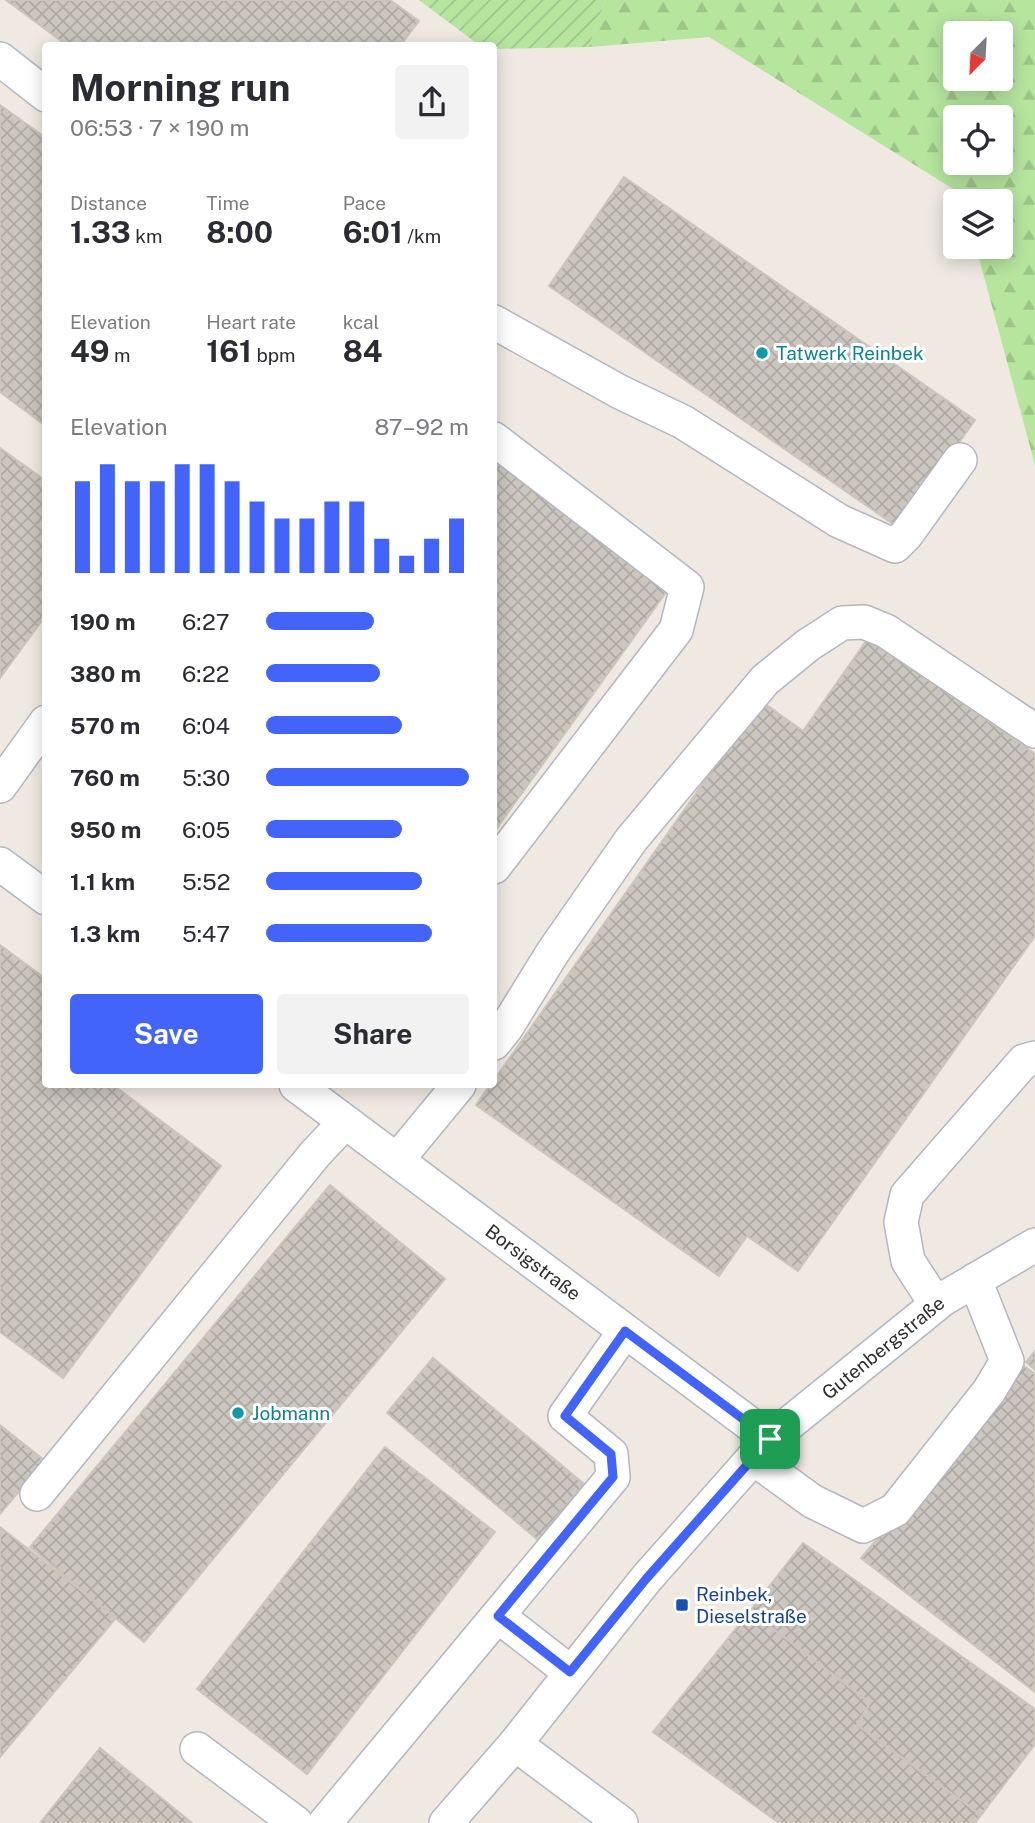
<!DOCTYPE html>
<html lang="en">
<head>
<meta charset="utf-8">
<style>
  body { margin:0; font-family:"Public Sans",sans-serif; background:#f2f2f3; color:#2b2b33; height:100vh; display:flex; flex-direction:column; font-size:26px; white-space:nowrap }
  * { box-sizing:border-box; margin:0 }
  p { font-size:23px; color:#7c7c81 }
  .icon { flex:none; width:38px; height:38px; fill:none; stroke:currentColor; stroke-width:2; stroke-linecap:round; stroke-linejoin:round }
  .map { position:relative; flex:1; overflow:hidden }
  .panel { position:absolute; left:42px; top:42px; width:455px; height:1046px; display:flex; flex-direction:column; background:#fff; border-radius:7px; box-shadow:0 4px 18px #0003 }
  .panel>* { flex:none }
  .needle { width:46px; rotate:204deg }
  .buttons { position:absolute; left:943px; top:21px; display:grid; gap:14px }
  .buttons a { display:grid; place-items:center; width:70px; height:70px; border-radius:7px; background:#fff; box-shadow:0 4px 18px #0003; font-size:35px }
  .pin { position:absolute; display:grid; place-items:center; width:60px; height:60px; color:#fff; margin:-30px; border-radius:14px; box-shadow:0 4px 10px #0006 }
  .round { display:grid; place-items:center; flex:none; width:74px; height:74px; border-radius:7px; background:#f2f2f3 }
  .summary { display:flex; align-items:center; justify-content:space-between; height:119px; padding:0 28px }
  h1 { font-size:38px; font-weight:700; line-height:52px }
  .stats { display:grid; grid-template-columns:repeat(3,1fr); gap:10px; height:119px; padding:7px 28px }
  .stats div { display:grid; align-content:center }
  .stats b { font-size:30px; font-weight:700 }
  .stats small { font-size:19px; font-weight:400 }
  .stats p { font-size:19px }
  .chart { height:196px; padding:14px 28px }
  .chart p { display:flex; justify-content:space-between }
  .chart svg { width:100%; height:126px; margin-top:7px; stroke:#4264fb; stroke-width:6 }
  .primary-button { display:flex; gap:14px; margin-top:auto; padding:14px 28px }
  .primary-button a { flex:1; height:80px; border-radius:7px; background:#4264fb; color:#fff; font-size:28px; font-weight:700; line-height:80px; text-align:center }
  .primary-button a+a { background:#f2f2f3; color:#2b2b33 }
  ul { padding:0 28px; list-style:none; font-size:23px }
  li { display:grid; grid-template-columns:112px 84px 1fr; align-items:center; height:52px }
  li i { height:18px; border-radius:9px; background:#4264fb }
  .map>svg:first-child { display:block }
  .forest { fill:url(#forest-firs); fill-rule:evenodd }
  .garden { fill:url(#garden-furrows) }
  .building { fill:url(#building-cross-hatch); stroke:#cbc5ba; stroke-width:2 }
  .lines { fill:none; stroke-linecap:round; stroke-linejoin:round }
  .minor-casing { stroke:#b4b7c1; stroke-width:36 }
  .minor { stroke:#fff; stroke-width:33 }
  .route-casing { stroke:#fff; stroke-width:14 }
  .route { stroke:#4264fb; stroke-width:9 }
  .culture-dot { fill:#0f9aa8; stroke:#fff; stroke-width:2.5 }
  .transit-dot { fill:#1a4fb4; stroke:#fff; stroke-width:2.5 }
  .labels { text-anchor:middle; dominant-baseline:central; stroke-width:6; stroke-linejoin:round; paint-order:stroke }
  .culture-label { font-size:19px; fill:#0d838f; stroke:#fff; text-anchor:start }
  .street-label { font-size:19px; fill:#2e2e2e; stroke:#fff }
  .transit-label { font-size:19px; fill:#164399; stroke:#fff; text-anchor:start }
</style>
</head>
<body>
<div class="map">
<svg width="1035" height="1823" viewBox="0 0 1035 1823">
  <defs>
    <pattern id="forest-firs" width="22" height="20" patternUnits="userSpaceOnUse" patternTransform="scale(1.75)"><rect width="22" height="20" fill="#b6e59e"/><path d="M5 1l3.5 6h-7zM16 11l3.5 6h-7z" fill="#9dc588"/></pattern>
    <pattern id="garden-furrows" width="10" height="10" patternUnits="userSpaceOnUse" patternTransform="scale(1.75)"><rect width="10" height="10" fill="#b6e59e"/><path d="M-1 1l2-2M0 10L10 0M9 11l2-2" fill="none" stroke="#9dc588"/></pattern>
    <pattern id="building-cross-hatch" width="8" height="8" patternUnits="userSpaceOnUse" patternTransform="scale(1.75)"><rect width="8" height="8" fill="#cbc7bf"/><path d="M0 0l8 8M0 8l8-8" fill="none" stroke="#afaba4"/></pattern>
  </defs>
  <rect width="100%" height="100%" fill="#efe9e1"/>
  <path class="forest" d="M605,0h430v465l-59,-218h25v-46h-37l-1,-6 -254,-158 -120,10zM956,33h45v46h-45zM956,117h45v46h-45z"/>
  <polygon class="garden" points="419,0 605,0 589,47 494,49 494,46 479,45"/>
  <g class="building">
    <polygon points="6,0 390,0 419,21 400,46 68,46"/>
    <polygon points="0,105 46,138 46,426 0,392"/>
    <polygon points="624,177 975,420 899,528 549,286"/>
    <polygon points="0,448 46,481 46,615 0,678"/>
    <polygon points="494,455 672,584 494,832"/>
    <polygon points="869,637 1035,754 1035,936 798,1271 747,1236 719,1276 476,1105 490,1085 494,1085 494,1080 761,701 803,731"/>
    <polygon points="0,945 46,979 46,1085 113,1085 221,1166 63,1378 0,1332"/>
    <polygon points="330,1185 445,1279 144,1642 30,1547"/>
    <polygon points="1035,1351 1035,1370 1026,1362"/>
    <polygon points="433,1358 584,1484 538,1540 387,1413"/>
    <polygon points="1024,1366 1035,1374 1035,1692 861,1558"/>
    <polygon points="0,1425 45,1461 0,1514"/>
    <polygon points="385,1447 495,1532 307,1774 197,1689"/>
    <polygon points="0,1527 116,1618 0,1757"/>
    <polygon points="803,1543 1035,1709 1035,1744 981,1815 857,1725 870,1703 750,1611"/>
    <polygon points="750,1611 870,1703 857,1725 981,1815 975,1823 779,1823 653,1732"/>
    <polygon points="100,1748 192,1823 40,1823"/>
  </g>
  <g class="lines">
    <g class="minor-casing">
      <g id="minor">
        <polyline points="0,59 46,95"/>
        <polyline points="494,322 620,392 683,422 839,521 895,546 906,535 960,460"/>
        <polyline points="494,439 687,587 676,630 494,867"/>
        <polyline points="0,786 46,722"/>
        <polyline points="0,864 46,898"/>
        <polyline points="494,1043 506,1028 553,952 631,840 765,680 808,645 842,623 864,622 886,631 1035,731"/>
        <path id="s1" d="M296,1085l474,354"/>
        <polyline points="397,1160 459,1085"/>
        <polyline points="936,1304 908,1261 901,1222 907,1195 1024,1061 1035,1058"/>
        <polyline points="753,1458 812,1501 863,1526 895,1510 989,1391 1007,1361 975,1280"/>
        <polyline points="37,1494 315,1154 345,1122"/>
        <polyline points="498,1616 570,1672"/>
        <polyline points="515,1744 621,1823"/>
        <polyline points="197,1749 296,1823"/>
        <polyline points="325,1823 613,1477 611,1454 565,1416 625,1331"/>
        <path id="s2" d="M446,1823l69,-79 131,-165 124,-140 173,-140 92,-54"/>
      </g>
    </g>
    <use href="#minor" class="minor"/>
  </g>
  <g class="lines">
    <g class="route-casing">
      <polygon id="route" points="625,1331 770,1439 646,1579 570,1672 498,1616 613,1477 611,1454 565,1416"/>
    </g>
    <use href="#route" class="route"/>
  </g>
  <g class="culture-dot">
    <circle cx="762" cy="353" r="7"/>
    <circle cx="238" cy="1413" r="7"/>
  </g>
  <rect class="transit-dot" x="675" y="1598" width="14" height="14" rx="3.5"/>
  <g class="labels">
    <g class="culture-label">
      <text x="776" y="353">Tatwerk Reinbek</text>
      <text x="252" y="1413">Jobmann</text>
    </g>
    <g class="street-label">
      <text stroke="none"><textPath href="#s1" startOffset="296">Borsigstraße</textPath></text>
      <text stroke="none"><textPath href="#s2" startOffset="648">Gutenbergstraße</textPath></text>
    </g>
    <g class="transit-label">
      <text x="696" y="1594">Reinbek,<tspan x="696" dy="22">Dieselstraße</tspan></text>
    </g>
  </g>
</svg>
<div class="buttons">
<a><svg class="needle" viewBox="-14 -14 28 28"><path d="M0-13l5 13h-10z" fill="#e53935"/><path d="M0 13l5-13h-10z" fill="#7c7c81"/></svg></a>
<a><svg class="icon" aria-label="locate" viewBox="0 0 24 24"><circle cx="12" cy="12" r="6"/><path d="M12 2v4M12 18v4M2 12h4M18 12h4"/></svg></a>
<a><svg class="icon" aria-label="layers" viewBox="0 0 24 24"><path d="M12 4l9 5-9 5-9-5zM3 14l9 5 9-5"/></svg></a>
</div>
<div class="pin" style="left:770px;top:1439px;background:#1e9e55"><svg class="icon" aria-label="arrive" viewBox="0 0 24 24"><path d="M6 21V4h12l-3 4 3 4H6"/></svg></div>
<section class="panel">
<div class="summary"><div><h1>Morning run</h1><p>06:53 · 7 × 190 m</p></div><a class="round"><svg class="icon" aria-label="share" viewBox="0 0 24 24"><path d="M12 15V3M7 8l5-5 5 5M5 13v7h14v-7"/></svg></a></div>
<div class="stats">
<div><p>Distance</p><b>1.33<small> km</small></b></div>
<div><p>Time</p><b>8:00</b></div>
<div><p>Pace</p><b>6:01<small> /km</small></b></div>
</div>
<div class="stats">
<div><p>Elevation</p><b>49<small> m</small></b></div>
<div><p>Heart rate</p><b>161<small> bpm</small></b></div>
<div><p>kcal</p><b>84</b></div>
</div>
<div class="chart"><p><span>Elevation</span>87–92 m</p>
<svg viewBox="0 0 160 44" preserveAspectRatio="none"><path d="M5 44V12M15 44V6M25 44V12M35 44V12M45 44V6M55 44V6M65 44V12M75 44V19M85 44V25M95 44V25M105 44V19M115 44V19M125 44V32M135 44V38M145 44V32M155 44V25"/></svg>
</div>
<ul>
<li><b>190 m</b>6:27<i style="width:53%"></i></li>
<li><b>380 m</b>6:22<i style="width:56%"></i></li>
<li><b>570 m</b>6:04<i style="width:67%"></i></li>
<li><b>760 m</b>5:30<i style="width:100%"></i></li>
<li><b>950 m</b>6:05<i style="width:67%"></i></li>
<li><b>1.1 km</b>5:52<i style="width:77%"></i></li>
<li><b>1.3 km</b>5:47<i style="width:82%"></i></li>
</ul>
<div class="primary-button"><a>Save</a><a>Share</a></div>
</section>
</div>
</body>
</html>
